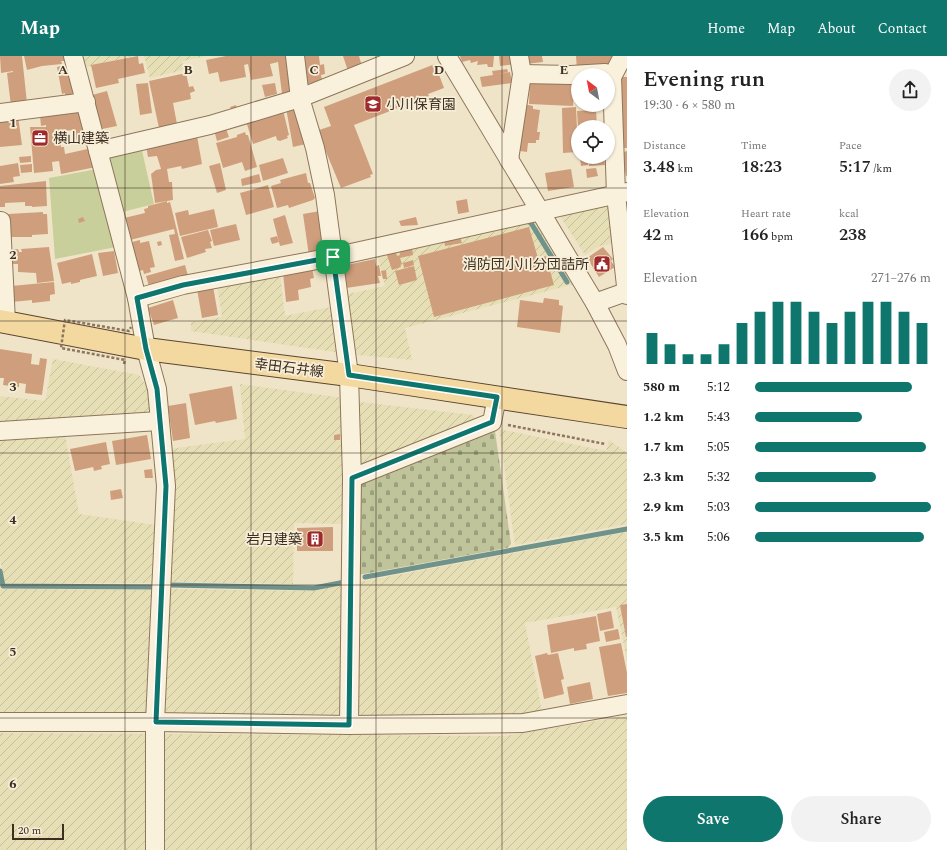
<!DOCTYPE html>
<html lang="en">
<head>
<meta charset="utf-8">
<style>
  body { margin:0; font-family:Spectral,"Noto Sans JP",serif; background:#f2f2f2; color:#222; height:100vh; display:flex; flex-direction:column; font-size:15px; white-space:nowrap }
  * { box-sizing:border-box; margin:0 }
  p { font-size:13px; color:#767676 }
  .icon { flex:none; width:22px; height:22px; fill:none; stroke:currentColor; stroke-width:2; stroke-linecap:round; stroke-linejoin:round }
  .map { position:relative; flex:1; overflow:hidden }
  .side { display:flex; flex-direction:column; background:#fff; width:320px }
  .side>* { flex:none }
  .needle { width:26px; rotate:328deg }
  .buttons { position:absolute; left:571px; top:12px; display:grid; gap:8px }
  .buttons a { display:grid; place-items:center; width:44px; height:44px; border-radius:50%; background:#fff; box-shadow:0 1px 3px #0004; font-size:20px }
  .scale { position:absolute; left:12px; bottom:10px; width:52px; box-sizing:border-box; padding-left:4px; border:2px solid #3d2e20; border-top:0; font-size:11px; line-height:14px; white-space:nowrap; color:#3d2e20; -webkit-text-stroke:3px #f7eed8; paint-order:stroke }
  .pin { position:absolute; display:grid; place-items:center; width:34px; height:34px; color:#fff; margin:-17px; border-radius:8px; box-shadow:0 2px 6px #0006 }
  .round { display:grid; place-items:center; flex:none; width:42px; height:42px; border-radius:21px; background:#f2f2f2 }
  .headline { display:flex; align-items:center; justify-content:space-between; height:68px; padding:0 16px }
  h1 { font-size:22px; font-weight:600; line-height:30px }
  .figures { display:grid; grid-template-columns:repeat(3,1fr); gap:6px; height:68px; padding:4px 16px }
  .figures div { display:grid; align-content:center }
  .figures b { font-size:17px; font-weight:600 }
  .figures small { font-size:11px; font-weight:400 }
  .figures p { font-size:11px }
  .chart { height:112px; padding:8px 16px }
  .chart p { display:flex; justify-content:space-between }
  .chart svg { width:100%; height:72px; margin-top:4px; stroke:#0f766e; stroke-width:6 }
  .cta { display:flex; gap:8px; margin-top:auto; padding:8px 16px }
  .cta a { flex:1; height:46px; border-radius:24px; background:#0f766e; color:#fff; font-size:16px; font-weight:600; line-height:46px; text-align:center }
  .cta a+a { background:#f2f2f2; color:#222 }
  ul { padding:0 16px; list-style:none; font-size:13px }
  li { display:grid; grid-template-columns:64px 48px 1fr; align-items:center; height:30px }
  li i { height:10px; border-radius:5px; background:#0f766e }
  header { display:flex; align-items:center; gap:24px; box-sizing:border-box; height:56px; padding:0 20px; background:#0f766e; color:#fff }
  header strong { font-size:19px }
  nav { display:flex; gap:22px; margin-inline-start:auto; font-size:14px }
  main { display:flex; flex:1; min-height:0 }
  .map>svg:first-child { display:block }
  .farmland { fill:url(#farmland-furrows) }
  .green { fill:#c9cf9b }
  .cemetery { fill:url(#cemetery-stones) }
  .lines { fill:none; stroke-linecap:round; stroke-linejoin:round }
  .stream { stroke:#6f938a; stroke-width:5 }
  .building { fill:#cf9f7d }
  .minor-casing { stroke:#8d765c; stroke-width:20 }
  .major-casing { stroke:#5b4430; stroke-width:24 }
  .path { stroke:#8d765c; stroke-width:2.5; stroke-dasharray:3 2; stroke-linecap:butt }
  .minor { stroke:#faf1dc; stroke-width:18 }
  .major { stroke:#f3d9a0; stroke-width:22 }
  .path-bridge { stroke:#8d765c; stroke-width:2.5; stroke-dasharray:3 2; stroke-linecap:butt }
  .route-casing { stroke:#fff; stroke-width:8 }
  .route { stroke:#0f766e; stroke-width:5 }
  .grid { fill:none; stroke:#3d2e20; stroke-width:1; stroke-opacity:0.55 }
  .labels { text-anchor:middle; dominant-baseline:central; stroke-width:3.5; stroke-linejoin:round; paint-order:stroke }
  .poi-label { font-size:14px; fill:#3d2e20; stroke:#f7eed8; text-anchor:start }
  .street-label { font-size:14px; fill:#3d2e20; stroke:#f7eed8 }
  .grid-label { font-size:13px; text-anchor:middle; font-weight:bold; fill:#3d2e20; stroke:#f7eed8; stroke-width:3.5; stroke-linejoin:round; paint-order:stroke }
</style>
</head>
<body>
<header>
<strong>Map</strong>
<nav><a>Home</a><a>Map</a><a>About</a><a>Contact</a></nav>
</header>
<main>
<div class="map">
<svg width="627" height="794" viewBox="0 0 627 794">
  <defs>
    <pattern id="farmland-furrows" width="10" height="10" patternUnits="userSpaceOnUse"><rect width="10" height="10" fill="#e6deb5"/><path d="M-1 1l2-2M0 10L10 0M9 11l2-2" fill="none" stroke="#c6bf9b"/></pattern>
    <pattern id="cemetery-stones" width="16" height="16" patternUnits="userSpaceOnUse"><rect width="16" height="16" fill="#bfc49a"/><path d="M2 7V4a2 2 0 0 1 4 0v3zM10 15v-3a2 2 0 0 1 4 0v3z" fill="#9ca07d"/></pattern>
  </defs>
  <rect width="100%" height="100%" fill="#f0e4c8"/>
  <g class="farmland">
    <polygon points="79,0 133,0 82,12"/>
    <polygon points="144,0 207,0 182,5 184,14 150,22"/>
    <polygon points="610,148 615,187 600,190 585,199 560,160"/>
    <polygon points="534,165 574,228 405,272 412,304 348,298 343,239 385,230 377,197"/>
    <polygon points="280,217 285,260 336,250 341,297 191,275 191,266 222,261 217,230"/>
    <polygon points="53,303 139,319 150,335 151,351 147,356 0,368 0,340 45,345"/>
    <polygon points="240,328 344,342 345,468 294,467 293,528 171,526 169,393 245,383"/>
    <polygon points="360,346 473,359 477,366 358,412"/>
    <polygon points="499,373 606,395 609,384 627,397 627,468 515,489"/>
    <polygon points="65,379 79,458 155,469 154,527 5,528 0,503 0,382"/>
    <polygon points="627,476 627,605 616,551 525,567 542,656 509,661 364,663 355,652 359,526"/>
    <polygon points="0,528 1,533 154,534 149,652 140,659 0,659"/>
    <polygon points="345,528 344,656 335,662 165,662 160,652 170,533 315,535"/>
    <polygon points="627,660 627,794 0,794 0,677 505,680"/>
  </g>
  <g class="green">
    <polygon points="141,90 154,148 118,157 105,101"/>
    <polygon points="97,113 116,191 55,203 49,122"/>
  </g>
  <polygon class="cemetery" points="495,375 511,488 507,492 358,519 358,426"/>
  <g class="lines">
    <g class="stream">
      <polyline points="523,166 527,165 531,167 567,226"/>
      <polyline points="0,515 3,530 154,531"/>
      <polyline points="365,521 627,473"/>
      <polyline points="170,529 314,532 345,526"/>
    </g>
  </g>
  <g class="building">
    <polygon points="0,0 22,0 27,47 11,50 7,17 13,16 13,15 1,17"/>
    <polygon points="24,0 66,0 67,5 61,5 62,8 42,10 27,14"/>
    <polygon points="138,0 139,8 143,7 145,17 118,23 119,27 96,32 91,9"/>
    <polygon points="226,0 286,0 290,37 282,38 278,6 270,8 273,20 251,24 248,8 244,9 246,21 220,26 218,16 209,18 206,4"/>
    <polygon points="300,0 319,0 320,9 324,8 325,18 321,19 322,24 318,24 318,27 303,28"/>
    <polygon points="343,0 359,0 362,10 348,15"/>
    <polygon points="460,0 494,0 493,11 488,11 487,8 477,9 478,5 471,7 470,4 462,6"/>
    <polygon points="499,0 514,0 515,8 500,10"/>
    <polygon points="525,0 542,0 543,6 526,8"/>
    <polygon points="576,0 612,0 613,10 577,14"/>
    <polygon points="70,8 78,36 65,40 65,37 62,38 57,11"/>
    <polygon points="435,8 444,32 428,38 429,40 354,69 373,118 370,119 371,121 341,132 319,79 319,74 331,70 324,51"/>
    <polygon points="507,13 508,16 498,18 510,16 512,27 482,31 480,21 493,19 492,15"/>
    <polygon points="186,17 189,31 193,30 195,35 190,37 191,43 173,47 177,68 159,72 149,25"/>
    <rect x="619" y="21" width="8" height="71"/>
    <polygon points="530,22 574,24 573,50 529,48"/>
    <polygon points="148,27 152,57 140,59 136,28"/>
    <polygon points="275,27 277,38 265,41 262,29"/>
    <polygon points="107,35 117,70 102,73 92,39"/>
    <polygon points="524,48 533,50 533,53 540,54 537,76 540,76 539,84 536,84 536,87 528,87 527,96 520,95"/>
    <polygon points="236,49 237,53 232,55 230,51"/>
    <polygon points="296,50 306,88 293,91 286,52"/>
    <polygon points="576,51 578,96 563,97 562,52"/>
    <polygon points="78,53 89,88 78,90 74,74 53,76 54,83 60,83 61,91 64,91 65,98 92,92 96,111 61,118 59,105 52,106 53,115 34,117 30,71 46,71 46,69 41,70 40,60"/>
    <polygon points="283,54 289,79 287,80 288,82 280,85 277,84 276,80 253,88 246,65"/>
    <polygon points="596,54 597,71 578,71 577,55"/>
    <polygon points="18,60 22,89 0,91 0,63"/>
    <polygon points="225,70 229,81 217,85 214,74"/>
    <polygon points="245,76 246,79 248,79 257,111 245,115 242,106 223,112 216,87 237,81 237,79"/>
    <polygon points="197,80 202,108 182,113 181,110 167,113 169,126 172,126 173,144 155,147 151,118 156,114 161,113 157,100 148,101 146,90"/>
    <polygon points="627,95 627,120 626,120 621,97"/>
    <polygon points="31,100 31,106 20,107 19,101"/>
    <polygon points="580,101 588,101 588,109 581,110"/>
    <polygon points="589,101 604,101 605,109 589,110"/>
    <polygon points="283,102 288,117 263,125 259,109"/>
    <polygon points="18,107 20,120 13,121 14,126 0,128 0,110"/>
    <polygon points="220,107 226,134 217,137 209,110"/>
    <polygon points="32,108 32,116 21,117 20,109"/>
    <polygon points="596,112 598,120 587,122 586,113"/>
    <polygon points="571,113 574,131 548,135 545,117"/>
    <polygon points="306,117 308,127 310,127 315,142 313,144 289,152 288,149 277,152 271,130 281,127 280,124"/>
    <polygon points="259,118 261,126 242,130 241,123"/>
    <polygon points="46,125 47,150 32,151 32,150 25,150 25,146 5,147 5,151 0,151 0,130"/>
    <polygon points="268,129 274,151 246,159 240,137"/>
    <polygon points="467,143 469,156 458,158 456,145"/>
    <polygon points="167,145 167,147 170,146 184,203 175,205 169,179 175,178 174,173 130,184 124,162 145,157 144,153 148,152 148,150"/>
    <polygon points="214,153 218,171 180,180 175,157 188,154 189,159"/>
    <polygon points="320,155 325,198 309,200 303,158"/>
    <polygon points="43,156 43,158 47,158 48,178 32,179 32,181 9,181 8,158"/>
    <polygon points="285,159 293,187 280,190 273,163"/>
    <polygon points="83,161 85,165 79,167 78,163"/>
    <polygon points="416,161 418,169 401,170 399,165"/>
    <polygon points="236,168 240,184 214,190 210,174"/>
    <polygon points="529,171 538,202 546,200 554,229 434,261 418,200"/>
    <polygon points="208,174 212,185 210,186 212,192 205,193 206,196 187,202 181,181"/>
    <polygon points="277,180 279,186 272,188 270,182"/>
    <polygon points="460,181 462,187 445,190 444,185"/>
    <polygon points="140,184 140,187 149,185 155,211 150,212 151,216 144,218 143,214 136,216 128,187"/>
    <polygon points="161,185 162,189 158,190 157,186"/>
    <polygon points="49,191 54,225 37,227 36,217 18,216 18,208 9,208 8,194 18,193 19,196 22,196 21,193"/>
    <polygon points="412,191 413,199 400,202 402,208 400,209 401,211 392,214 387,199 396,196 397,200 400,199 399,194"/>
    <polygon points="603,191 613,203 611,205 615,211 599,221 587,202"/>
    <polygon points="114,195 118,217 103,220 98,197"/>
    <polygon points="92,198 97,220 80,224 80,226 71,228 71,226 62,228 57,207"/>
    <polygon points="375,203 376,210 379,209 381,220 378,220 380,227 346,232 342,210"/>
    <polygon points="413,204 414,209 404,212 403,207"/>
    <polygon points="185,209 189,223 150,234 146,220"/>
    <polygon points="414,210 417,224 399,229 395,215"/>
    <polygon points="312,212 314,222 310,223 311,231 298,234 299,244 286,246 283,217"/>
    <polygon points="386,214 387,223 383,223 381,215"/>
    <polygon points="54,226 55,238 50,239 50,245 32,247 32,244 12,246 11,230"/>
    <polygon points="213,230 218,259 202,262 197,233"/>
    <polygon points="544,242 559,244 559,249 563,250 560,277 517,271 520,244 543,247"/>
    <polygon points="173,244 178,262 154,269 148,252"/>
    <polygon points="0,293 32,298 31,308 39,309 40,302 47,303 42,339 25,337 26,328 19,327 19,331 3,329 4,322 0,322"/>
    <polygon points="232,330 237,363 216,367 215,365 195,369 189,338"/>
    <polygon points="186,347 190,382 173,385 168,350"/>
    <polygon points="340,378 340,384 334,384 334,379"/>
    <polygon points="147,379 151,403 116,409 112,385"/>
    <polygon points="106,386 110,408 101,410 102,413 94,415 93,411 75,415 70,393"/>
    <polygon points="152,413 153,422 145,422 144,414"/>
    <polygon points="121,433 123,442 111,444 110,435"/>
    <polygon points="333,471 333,495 297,495 297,472"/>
    <polygon points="627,548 627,581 626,581 620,549"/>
    <polygon points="611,555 614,572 600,575 597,558"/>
    <polygon points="596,560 600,585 586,588 587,593 574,595 574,592 551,597 547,569"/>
    <polygon points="618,573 620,583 606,586 604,576"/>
    <polygon points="621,587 627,617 627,637 608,640 599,591"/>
    <polygon points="547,597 548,599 558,597 564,623 561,624 564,638 544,643 535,600"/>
    <polygon points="590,626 593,643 570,648 567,631"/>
  </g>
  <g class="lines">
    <g class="minor-casing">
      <g id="minor">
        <polyline points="73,0 137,242 146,293 157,333 166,430 155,666 155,794"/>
        <polyline points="295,0 300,42 315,92 325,139 349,319 352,422 349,669"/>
        <polyline points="447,0 595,247 617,289 627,315"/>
        <polyline points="623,0 612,21 616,139 627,239"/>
        <polyline points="522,18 571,19 605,17 612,21"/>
        <polyline points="0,57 86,46"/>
        <polyline points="98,95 210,69 300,42 405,0"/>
        <polyline points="509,104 522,18 519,0"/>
        <polyline points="1,165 6,266"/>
        <polyline points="137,242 183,229 333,201 627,136"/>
        <polyline points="595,247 626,236"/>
        <polyline points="0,375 159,365"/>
        <polyline points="352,422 492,366 497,341"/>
        <polyline points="0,666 155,666 349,669 523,667 627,648"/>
      </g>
    </g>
    <g class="major-casing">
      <polyline id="major" points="0,265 146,293 349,319 627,361"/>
    </g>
    <polyline class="path" points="508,369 605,388"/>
    <use href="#minor" class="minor"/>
    <use href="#major" class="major"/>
    <polyline class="path-bridge" points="124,308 125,304 61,292 65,264 129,275 131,271"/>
  </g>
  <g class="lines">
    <g class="route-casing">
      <polygon id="route" points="333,201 349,319 497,341 492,366 352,422 349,669 156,666 166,430 157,333 146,293 137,242 183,229"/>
    </g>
    <use href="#route" class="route"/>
  </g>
  <path class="grid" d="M125,0v794M251,0v794M376,0v794M502,0v794M0,132h627M0,265h627M0,397h627M0,529h627M0,662h627"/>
  <defs>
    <g id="school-square" transform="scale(0.9)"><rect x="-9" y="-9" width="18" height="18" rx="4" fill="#9e2a2b" stroke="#f7eed8"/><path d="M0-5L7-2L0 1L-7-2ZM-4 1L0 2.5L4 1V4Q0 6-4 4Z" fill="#fff"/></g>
    <g id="office-square" transform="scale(0.9)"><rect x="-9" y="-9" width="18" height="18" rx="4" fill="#9e2a2b" stroke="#f7eed8"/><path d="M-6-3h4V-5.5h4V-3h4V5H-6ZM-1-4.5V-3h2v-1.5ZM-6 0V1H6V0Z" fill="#fff"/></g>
    <g id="civic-square" transform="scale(0.9)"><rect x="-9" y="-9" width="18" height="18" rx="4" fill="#9e2a2b" stroke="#f7eed8"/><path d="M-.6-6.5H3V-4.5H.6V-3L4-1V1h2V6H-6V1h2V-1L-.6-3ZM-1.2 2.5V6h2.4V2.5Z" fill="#fff"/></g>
    <g id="building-square" transform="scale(0.9)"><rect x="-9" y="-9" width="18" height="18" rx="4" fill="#9e2a2b" stroke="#f7eed8"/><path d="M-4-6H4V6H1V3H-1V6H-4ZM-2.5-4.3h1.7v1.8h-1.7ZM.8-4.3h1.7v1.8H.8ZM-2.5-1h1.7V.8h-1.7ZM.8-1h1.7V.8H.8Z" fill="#fff"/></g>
  </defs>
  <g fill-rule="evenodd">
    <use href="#school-square" x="373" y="48"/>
    <use href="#office-square" x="40" y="82"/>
    <use href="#civic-square" x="602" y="208"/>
    <use href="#building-square" x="315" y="483"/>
  </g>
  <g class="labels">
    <g class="poi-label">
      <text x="386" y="48">小川保育園</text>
      <text x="53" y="82">横山建築</text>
      <text x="589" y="208" text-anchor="end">消防団小川分団詰所</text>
      <text x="302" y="483" text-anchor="end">岩月建築</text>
    </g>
    <g class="street-label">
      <text transform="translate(289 312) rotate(7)">幸田石井線</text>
    </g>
  </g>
  <g class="grid-label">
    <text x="63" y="18">A</text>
    <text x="188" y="18">B</text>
    <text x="314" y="18">C</text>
    <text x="439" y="18">D</text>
    <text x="564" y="18">E</text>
    <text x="13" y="71">1</text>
    <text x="13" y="203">2</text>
    <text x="13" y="335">3</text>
    <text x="13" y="468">4</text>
    <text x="13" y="600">5</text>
    <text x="13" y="732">6</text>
  </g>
</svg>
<div class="buttons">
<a><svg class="needle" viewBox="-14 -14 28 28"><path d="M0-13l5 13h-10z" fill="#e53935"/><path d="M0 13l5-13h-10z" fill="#767676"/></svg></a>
<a><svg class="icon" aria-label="locate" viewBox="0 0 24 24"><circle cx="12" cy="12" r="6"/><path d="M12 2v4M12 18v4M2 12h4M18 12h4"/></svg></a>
</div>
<div class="scale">20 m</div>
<div class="pin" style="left:333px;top:201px;background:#1e9e55"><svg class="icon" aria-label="arrive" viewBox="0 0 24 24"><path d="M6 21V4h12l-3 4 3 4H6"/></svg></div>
</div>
<section class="side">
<div class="headline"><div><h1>Evening run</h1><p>19:30 · 6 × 580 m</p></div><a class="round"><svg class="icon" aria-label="share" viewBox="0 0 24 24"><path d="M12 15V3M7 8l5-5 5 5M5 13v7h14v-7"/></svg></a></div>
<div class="figures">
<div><p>Distance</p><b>3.48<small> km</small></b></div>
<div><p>Time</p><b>18:23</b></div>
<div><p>Pace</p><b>5:17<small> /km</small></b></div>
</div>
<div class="figures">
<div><p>Elevation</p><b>42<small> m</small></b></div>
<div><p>Heart rate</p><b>166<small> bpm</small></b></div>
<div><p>kcal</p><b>238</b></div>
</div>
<div class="chart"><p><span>Elevation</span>271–276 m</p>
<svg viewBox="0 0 160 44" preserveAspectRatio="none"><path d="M5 44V25M15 44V32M25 44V38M35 44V38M45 44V32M55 44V19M65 44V12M75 44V6M85 44V6M95 44V12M105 44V19M115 44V12M125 44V6M135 44V6M145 44V12M155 44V19"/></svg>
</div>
<ul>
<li><b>580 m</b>5:12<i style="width:89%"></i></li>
<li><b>1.2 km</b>5:43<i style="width:61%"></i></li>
<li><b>1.7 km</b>5:05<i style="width:97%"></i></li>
<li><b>2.3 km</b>5:32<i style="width:69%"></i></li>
<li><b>2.9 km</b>5:03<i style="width:100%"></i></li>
<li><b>3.5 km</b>5:06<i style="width:96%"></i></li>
</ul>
<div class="cta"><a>Save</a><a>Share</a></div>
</section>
</main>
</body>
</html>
